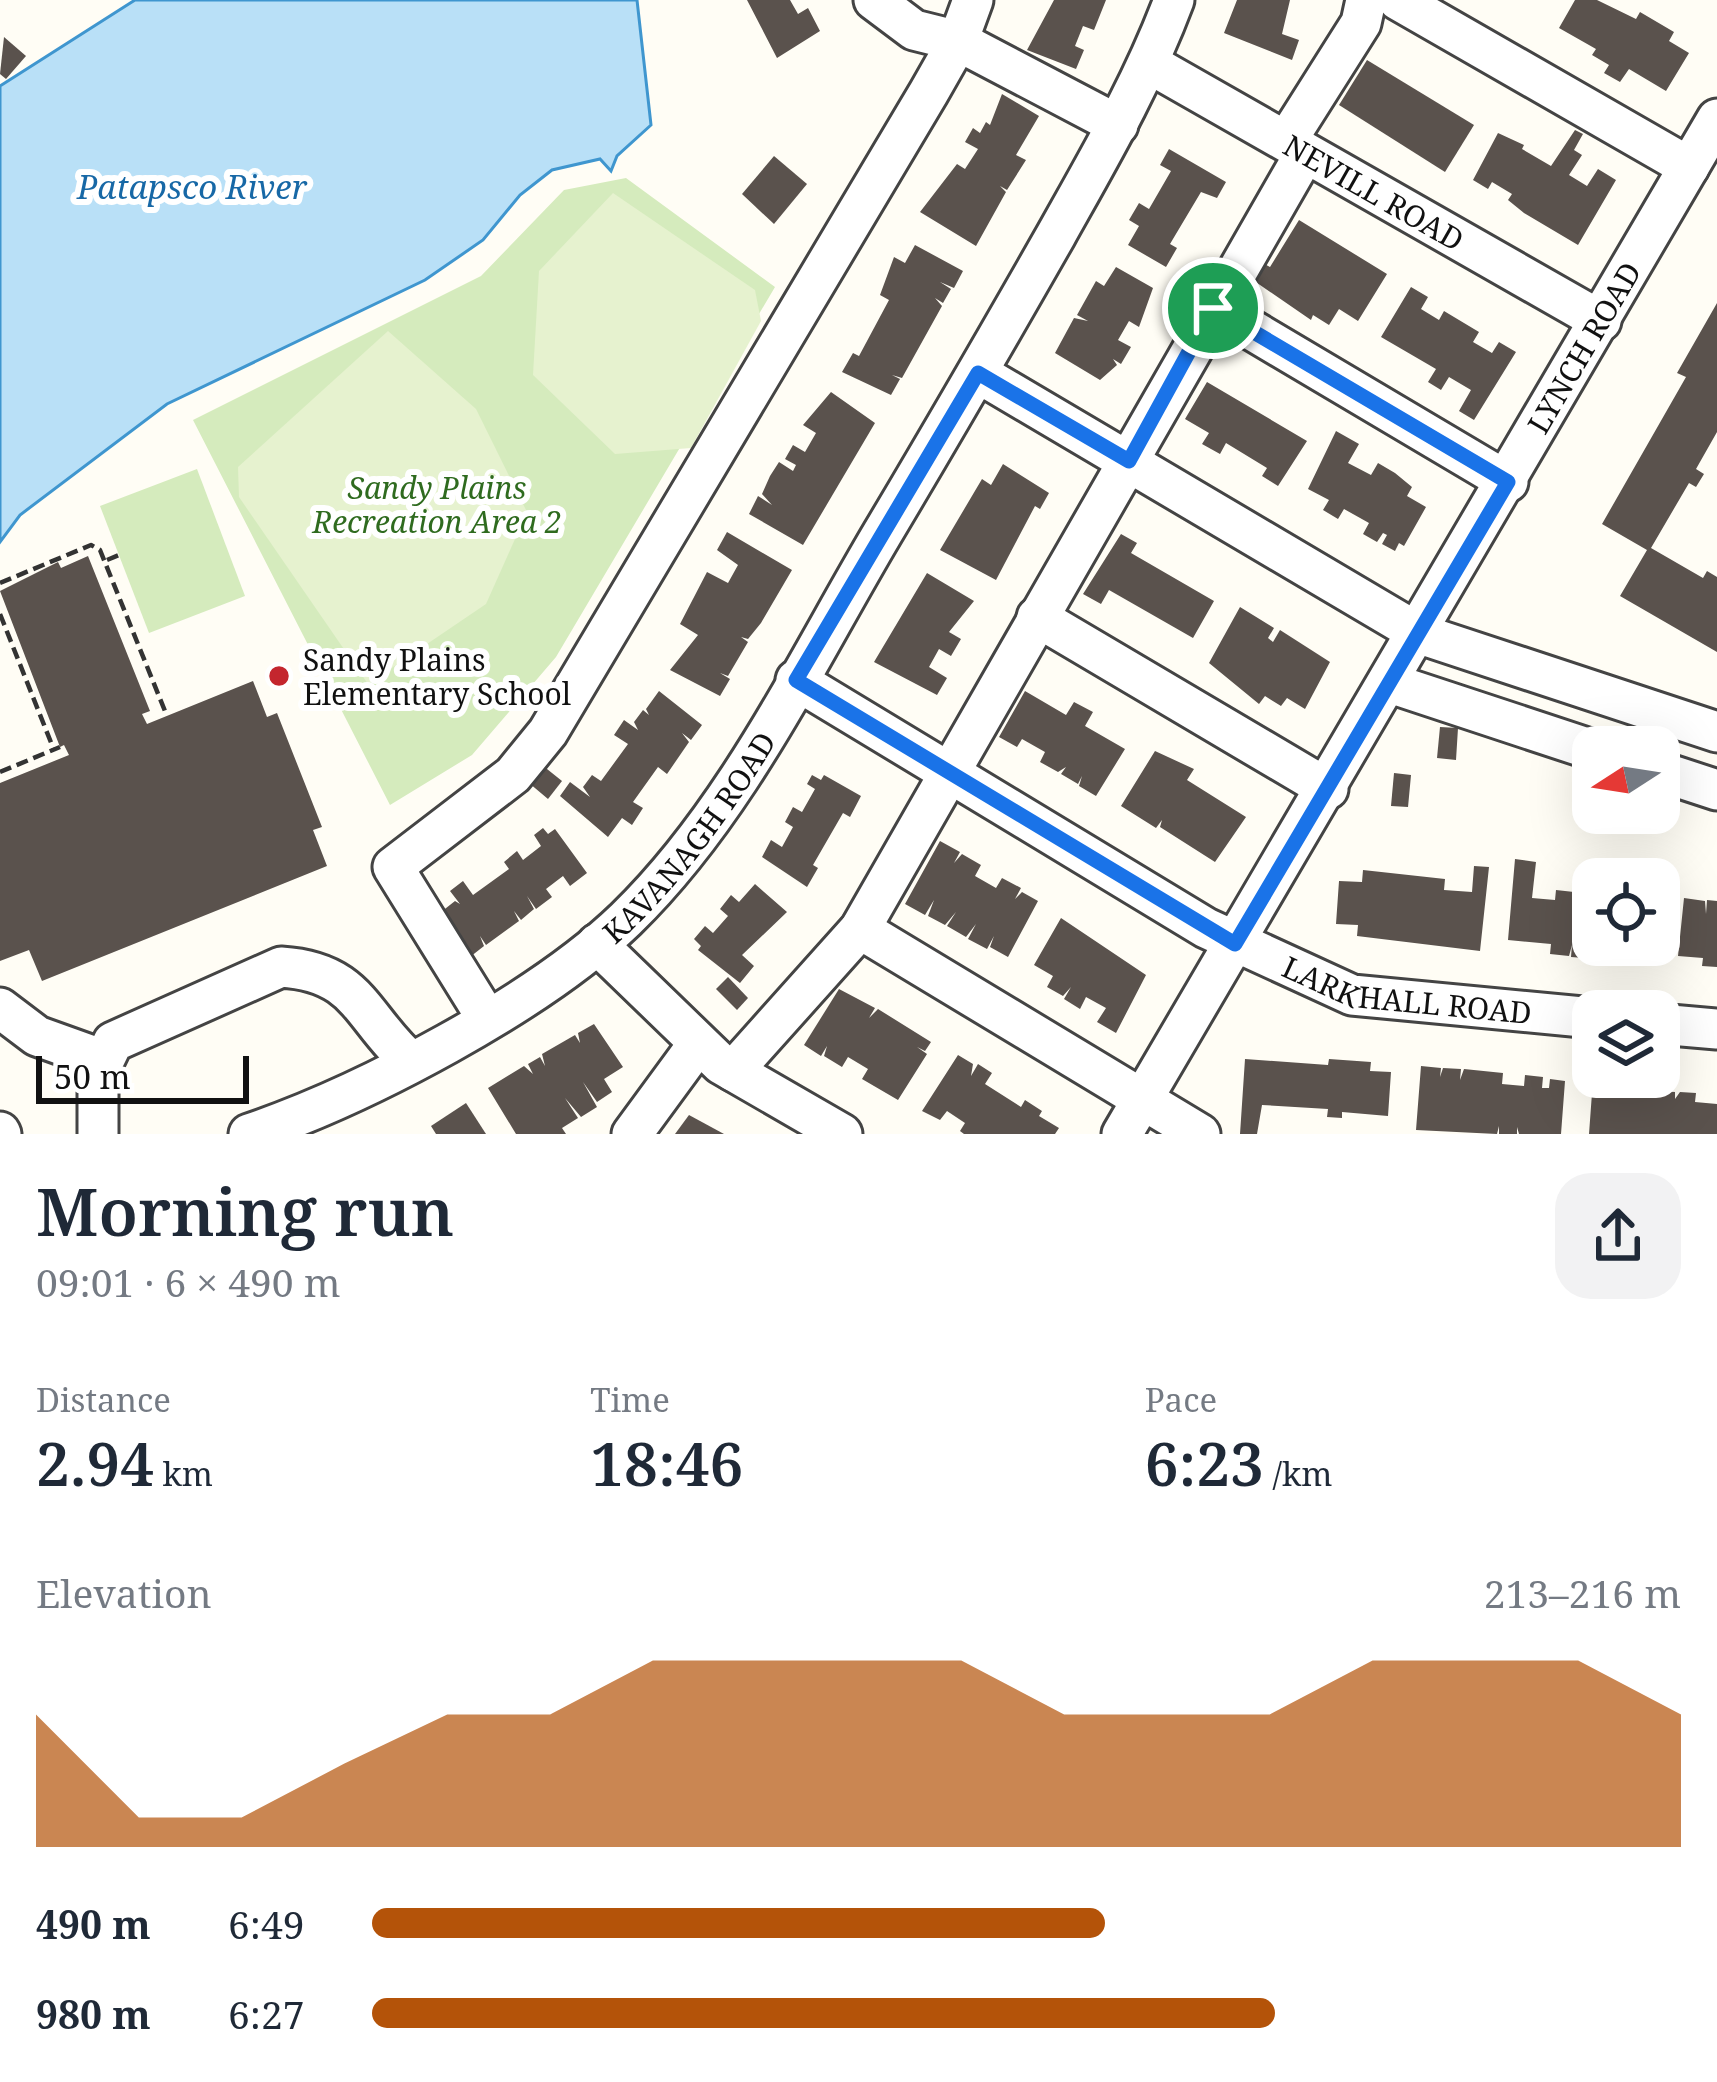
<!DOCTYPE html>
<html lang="en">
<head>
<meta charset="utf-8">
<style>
  body { margin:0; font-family:"Noto Serif",serif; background:#f2f2f3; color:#1f2937; height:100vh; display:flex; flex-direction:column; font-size:45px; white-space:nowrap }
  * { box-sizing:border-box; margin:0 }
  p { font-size:39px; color:#747a83 }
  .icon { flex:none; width:66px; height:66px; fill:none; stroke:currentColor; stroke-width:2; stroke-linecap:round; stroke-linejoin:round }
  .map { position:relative; height:1134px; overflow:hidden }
  .sheet { display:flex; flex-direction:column; background:#fff; flex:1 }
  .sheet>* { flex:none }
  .needle { width:78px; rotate:258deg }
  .fabs { position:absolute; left:1572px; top:726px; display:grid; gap:24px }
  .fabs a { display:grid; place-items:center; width:108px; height:108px; border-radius:24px; background:#fff; box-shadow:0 12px 48px #0002; font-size:60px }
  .scale { position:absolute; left:36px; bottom:30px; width:213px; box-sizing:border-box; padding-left:12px; border:6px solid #111; border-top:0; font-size:33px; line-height:42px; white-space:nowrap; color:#111; -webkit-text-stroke:9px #fff; paint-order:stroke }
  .pin { position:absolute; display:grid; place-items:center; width:102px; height:102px; color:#fff; margin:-51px; border:6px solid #fff; border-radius:50%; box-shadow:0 3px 12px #0007 }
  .round { display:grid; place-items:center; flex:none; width:126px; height:126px; border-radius:36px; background:#f2f2f3 }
  .overview { display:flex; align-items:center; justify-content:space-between; height:204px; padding:0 36px }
  h1 { font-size:66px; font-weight:600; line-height:90px }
  .stats { display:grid; grid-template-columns:repeat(3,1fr); gap:18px; height:204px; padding:12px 36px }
  .stats div { display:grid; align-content:center }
  .stats b { font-size:60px; font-weight:600 }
  .stats small { font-size:33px; font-weight:400 }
  .stats p { font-size:33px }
  .chart { height:336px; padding:24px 36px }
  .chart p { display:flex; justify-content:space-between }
  .chart svg { width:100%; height:216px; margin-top:12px; fill:#b45309; opacity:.7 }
  ul { padding:0 36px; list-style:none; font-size:39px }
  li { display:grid; grid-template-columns:192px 144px 1fr; align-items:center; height:90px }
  li i { height:30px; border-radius:15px; background:#b45309 }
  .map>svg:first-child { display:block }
  .green { fill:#d5ebbd }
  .pitch { fill:#e6f2cf }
  .water { fill:#b9e0f7; stroke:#3f96cf; stroke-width:3 }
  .building { fill:#5a524d }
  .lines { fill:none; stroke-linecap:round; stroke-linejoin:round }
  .minor-casing { stroke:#444; stroke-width:45 }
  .path { stroke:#333; stroke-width:4.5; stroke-dasharray:12 6; stroke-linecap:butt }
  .minor { stroke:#fff; stroke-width:39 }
  .route-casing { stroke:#fff; stroke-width:24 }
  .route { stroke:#1a73e8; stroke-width:15 }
  .poi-dot { fill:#c4262e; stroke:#fff; stroke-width:4.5 }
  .labels { text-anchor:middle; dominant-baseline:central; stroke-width:12; stroke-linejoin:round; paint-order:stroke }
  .street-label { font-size:30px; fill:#111; stroke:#fff }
  .park-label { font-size:30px; font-style:italic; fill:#2f6b1f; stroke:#fff }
  .poi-label { font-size:30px; fill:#111; stroke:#fff; text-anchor:start }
  .water-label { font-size:33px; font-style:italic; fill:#1768a6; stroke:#fff }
</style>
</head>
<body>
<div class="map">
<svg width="1717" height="1134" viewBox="0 0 1717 1134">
  <rect width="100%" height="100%" fill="#fffdf5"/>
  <g class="green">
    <polygon points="626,178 775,287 556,657 472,755 390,805 193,420 481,276 564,190"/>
    <polygon points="197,469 245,596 149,633 100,506"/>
  </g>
  <g class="pitch">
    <polygon points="613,193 755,290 761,321 691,448 615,454 533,375 539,271"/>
    <polygon points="388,331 476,409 527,512 486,604 368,684 239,497 238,467"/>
  </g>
  <polygon class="water" points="135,0 637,0 651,125 617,156 611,171 600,159 552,170 520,195 483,240 425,280 167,404 20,515 0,542 0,86"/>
  <g class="building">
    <polygon points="747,0 790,0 798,14 808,8 820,31 777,58"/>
    <polygon points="1054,0 1106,0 1094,30 1083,26 1075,46 1084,50 1076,69 1027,50"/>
    <polygon points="1237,0 1290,0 1282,34 1299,40 1292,60 1224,33"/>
    <polygon points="1575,0 1597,0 1636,19 1640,12 1674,32 1669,41 1689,53 1666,91 1629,69 1620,82 1604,73 1609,65 1592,55 1596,49 1559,28"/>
    <polygon points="4,37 26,56 6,79 0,74"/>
    <polygon points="1367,60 1474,125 1445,172 1339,105"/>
    <polygon points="1002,94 1039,116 1016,155 1026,160 1007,190 1000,186 1006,192 976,246 920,212 957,164 965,169 978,149 965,142 973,128 980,133 986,122 990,125"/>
    <polygon points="1575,130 1583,134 1574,150 1582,155 1569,175 1587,186 1598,169 1616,180 1578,245 1524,213 1508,200 1512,194 1492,182 1488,189 1473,180 1498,133 1524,145 1522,149 1551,166"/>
    <polygon points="1169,149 1226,182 1217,198 1201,192 1170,244 1177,248 1166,267 1128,245 1139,226 1129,220 1139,203 1149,209 1171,171 1160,165"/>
    <polygon points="774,156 807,184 774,224 742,194"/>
    <polygon points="1299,220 1387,274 1358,321 1339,309 1329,325 1313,315 1311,320 1247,276 1257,260 1270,267"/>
    <polygon points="915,245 963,271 954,288 940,282 951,289 943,303 935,298 942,306 902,378 892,375 900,379 891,395 842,372 853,353 859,356 889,300 880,295 894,257 905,263"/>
    <polygon points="1116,267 1153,288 1139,327 1129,321 1118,340 1131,347 1121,364 1113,359 1117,365 1100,380 1055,353 1074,318 1088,321 1077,315 1096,281 1104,286"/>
    <polygon points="1411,287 1428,297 1421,309 1439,320 1444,311 1479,332 1473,342 1492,353 1499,342 1516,352 1474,420 1459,411 1471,390 1449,377 1441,390 1428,382 1436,369 1381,337"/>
    <polygon points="1717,303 1717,432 1696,469 1704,474 1696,487 1689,483 1651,548 1703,578 1707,571 1717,577 1717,652 1620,596 1647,550 1602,524 1686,377 1677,373"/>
    <polygon points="1207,382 1307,441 1278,486 1262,476 1267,468 1226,443 1220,454 1202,444 1209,433 1185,419"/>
    <polygon points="831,392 875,423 803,545 749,514 758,496 772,505 762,494 770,476 779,462 793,471 796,465 785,459 793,445 805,452 816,433 803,425"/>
    <polygon points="1336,431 1359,444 1348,463 1371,475 1378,463 1395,473 1412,487 1407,496 1426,507 1404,546 1399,543 1395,551 1382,544 1387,535 1383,533 1377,542 1363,534 1369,523 1344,509 1338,519 1323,510 1329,500 1308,489"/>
    <polygon points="1003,464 1049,493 1040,509 1035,506 996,580 940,550 982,479 991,485"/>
    <polygon points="727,532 792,570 761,623 748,639 741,637 748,642 728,676 720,673 730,679 720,696 670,670 698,635 680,624 707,572 728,583 738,565 717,550"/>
    <polygon points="1121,534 1137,543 1131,553 1214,601 1193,638 1109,590 1101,604 1083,594"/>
    <polygon points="88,556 150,711 142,714 147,724 253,681 267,717 277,713 322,827 313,830 327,866 42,981 29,950 0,961 0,783 69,755 64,745 60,747 0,591 58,562 61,568"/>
    <polygon points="927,573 974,601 949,632 961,639 951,656 939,649 929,667 947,678 937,695 874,662"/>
    <polygon points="1240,607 1274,628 1268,638 1273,642 1280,630 1330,662 1305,709 1287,698 1281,706 1265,696 1259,704 1209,663"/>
    <polygon points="659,691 702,725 691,740 682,733 689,742 667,774 658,767 633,802 643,808 632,825 622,818 608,837 560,796 570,782 590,797 583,787 592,775 601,781 628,744 614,735 624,720 638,730 634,722 643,710 649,715 646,709"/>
    <polygon points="1025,691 1066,715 1074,702 1093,712 1085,726 1125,749 1096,796 1079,786 1082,776 1078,784 1061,774 1066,767 1058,772 1040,762 1045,752 1022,739 1017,747 999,737"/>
    <polygon points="1440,727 1458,728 1456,760 1437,758"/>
    <polygon points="1155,751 1194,769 1187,780 1246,817 1215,862 1160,827 1162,820 1156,828 1121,806"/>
    <polygon points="542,765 562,781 548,799 529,783"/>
    <polygon points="1394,773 1411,775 1408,807 1391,806"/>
    <polygon points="812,775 821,780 824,775 861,796 850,817 843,813 813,865 818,868 807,887 762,857 771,840 782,847 793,827 785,822 793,807 802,812 815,789 807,784"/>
    <polygon points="543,828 548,834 555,829 587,873 570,886 563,876 546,889 552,897 536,909 527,896 534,909 521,920 514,911 519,921 486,945 480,936 484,946 470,957 436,916 455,901 460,904 450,891 463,881 473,895 509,869 504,862 517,851 523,860 541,846 534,835"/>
    <polygon points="940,841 960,852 954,863 962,854 981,865 975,876 996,888 1002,878 1021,888 1015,899 1022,892 1038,901 1008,957 990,947 994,936 987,949 968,939 976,924 966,937 947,926 956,912 945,925 928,916 934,900 925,915 905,904"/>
    <polygon points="1515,859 1536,862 1532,898 1555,900 1556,890 1574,892 1575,902 1577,882 1593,883 1593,945 1611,945 1610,960 1571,957 1572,945 1569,956 1550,954 1551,944 1508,940"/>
    <polygon points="1474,866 1489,867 1480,951 1357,936 1358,925 1336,924 1339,881 1362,882 1363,870 1445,879 1444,890 1472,892"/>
    <polygon points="755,884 787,912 742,955 754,966 740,983 698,950 701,946 694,939 705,926 713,933 728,916 720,909 731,895 739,902"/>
    <polygon points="1684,898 1705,901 1706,914 1707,900 1717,901 1717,967 1702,966 1703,958 1678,956"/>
    <polygon points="1061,918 1146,975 1116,1033 1097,1022 1106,1008 1086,997 1080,1009 1064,999 1071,987 1063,996 1047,987 1053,976 1034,965"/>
    <polygon points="1615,945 1653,945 1651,963 1633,962 1634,950 1629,962 1613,960"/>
    <polygon points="728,977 748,998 737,1010 716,989"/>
    <polygon points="839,989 875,1008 869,1018 878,1009 931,1042 925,1051 917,1047 927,1054 898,1100 862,1079 868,1069 848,1057 842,1067 824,1056 827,1046 821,1056 804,1045"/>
    <polygon points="594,1024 623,1067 604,1079 612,1092 597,1102 583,1082 597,1107 581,1117 565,1098 578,1118 562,1128 566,1134 516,1134 488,1088 524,1066 533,1074 528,1064 540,1057 545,1066 542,1054 575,1035 580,1043 578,1033"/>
    <polygon points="958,1055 973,1064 971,1076 978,1064 992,1073 985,1084 1021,1107 1025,1100 1042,1111 1039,1116 1059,1128 1055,1134 964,1134 960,1131 965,1123 947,1111 940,1120 922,1111"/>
    <polygon points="1245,1059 1328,1065 1329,1059 1371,1062 1370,1071 1391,1072 1388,1116 1342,1112 1342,1118 1327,1117 1328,1109 1262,1105 1257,1134 1240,1134"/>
    <polygon points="1421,1066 1441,1068 1440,1077 1443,1068 1461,1069 1460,1080 1464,1069 1503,1073 1502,1084 1524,1086 1525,1075 1543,1077 1542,1088 1549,1088 1550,1079 1565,1081 1561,1134 1519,1134 1517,1127 1517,1134 1499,1134 1499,1126 1497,1134 1416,1130"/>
    <polygon points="1639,1089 1654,1090 1653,1097 1659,1091 1675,1092 1675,1099 1680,1092 1696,1093 1695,1102 1717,1104 1717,1134 1589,1134 1592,1093 1638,1096"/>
    <polygon points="466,1103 486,1134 436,1134 431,1126"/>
    <polygon points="689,1115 724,1134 675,1134"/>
  </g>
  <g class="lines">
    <g class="minor-casing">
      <g id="minor">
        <polyline points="874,0 914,30 958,41 1118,125"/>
        <polyline points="1398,0 1689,167"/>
        <path id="s1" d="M1150,64l451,257"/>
        <polyline points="1287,140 1361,23 1366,0"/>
        <polyline points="1213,307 1508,482"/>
        <polyline points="978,373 1420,634 1717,732"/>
        <polyline points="1037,617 1328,789"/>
        <path id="s2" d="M796,680l410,248 146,67 241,23"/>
        <polyline points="1390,683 1593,750"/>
        <polyline points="1659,771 1717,790"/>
        <polyline points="860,929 1200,1134"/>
        <polyline points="597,944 721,1064 842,1134"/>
        <polyline points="0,1008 37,1036 101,1059"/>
        <polyline points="486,1017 393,867 513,775 548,732 929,92 958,41 973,0"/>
        <polyline points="1659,1024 1717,1029"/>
        <polyline points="733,1071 860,929 1304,155"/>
        <polyline points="0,1132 1,1134"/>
        <path d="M98,1134v-61l15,-31 168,-75c79,5 80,51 130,95"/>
        <path id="s3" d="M249,1134c115,-39 290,-131 377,-215 110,-107 179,-255 256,-385 59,-99 117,-199 174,-299 43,-77 87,-152 118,-235"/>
        <polyline points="632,1134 698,1044"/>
        <path id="s4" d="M1122,1134l595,-1015"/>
      </g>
    </g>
    <g class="path">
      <polyline points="107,560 119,555"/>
      <polyline points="0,583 91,545 100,550 167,716"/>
      <polyline points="0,614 54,750"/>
      <polyline points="0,772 60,747"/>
    </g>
    <use href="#minor" class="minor"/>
  </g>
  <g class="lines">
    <g class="route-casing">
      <polygon id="route" points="1213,308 1508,482 1235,944 796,680 978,373 1129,461"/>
    </g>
    <use href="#route" class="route"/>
  </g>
  <circle class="poi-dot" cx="279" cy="676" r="12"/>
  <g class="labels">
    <g class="street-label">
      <text stroke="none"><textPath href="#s1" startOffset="258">NEVILL ROAD</textPath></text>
      <text stroke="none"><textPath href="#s4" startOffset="912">LYNCH ROAD</textPath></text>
      <text stroke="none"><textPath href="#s3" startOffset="540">KAVANAGH ROAD</textPath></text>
      <text stroke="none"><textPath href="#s2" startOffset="693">LARKHALL ROAD</textPath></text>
    </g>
    <g class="park-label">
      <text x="437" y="487">Sandy Plains<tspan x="437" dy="34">Recreation Area 2</tspan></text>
    </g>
    <g class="poi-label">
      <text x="303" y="659">Sandy Plains<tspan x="303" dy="34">Elementary School</tspan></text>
    </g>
    <g class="water-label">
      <text x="192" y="186">Patapsco River</text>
    </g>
  </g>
</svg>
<div class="fabs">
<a><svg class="needle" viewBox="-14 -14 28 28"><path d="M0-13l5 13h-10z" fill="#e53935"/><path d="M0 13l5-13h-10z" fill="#747a83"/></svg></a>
<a><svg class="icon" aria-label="locate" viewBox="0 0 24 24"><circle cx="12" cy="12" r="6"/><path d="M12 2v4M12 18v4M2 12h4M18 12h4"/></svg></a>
<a><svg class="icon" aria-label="layers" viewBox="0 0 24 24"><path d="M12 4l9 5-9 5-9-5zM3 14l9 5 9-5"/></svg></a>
</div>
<div class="scale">50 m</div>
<div class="pin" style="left:1213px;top:308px;background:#1e9e55"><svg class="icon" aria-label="arrive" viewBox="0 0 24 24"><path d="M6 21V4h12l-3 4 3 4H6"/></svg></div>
</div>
<section class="sheet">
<div class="overview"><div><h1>Morning run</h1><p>09:01 · 6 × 490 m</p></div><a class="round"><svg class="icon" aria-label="share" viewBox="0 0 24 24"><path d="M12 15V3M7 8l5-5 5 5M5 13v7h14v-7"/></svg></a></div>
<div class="stats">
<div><p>Distance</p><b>2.94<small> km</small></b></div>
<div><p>Time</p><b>18:46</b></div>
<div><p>Pace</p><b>6:23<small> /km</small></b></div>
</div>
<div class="chart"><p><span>Elevation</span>213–216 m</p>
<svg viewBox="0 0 160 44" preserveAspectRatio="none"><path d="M0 44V17L10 38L20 38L30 27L40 17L50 17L60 6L70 6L80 6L90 6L100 17L110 17L120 17L130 6L140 6L150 6L160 17V44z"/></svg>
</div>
<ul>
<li><b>490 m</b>6:49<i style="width:56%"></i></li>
<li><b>980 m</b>6:27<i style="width:69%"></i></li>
</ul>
</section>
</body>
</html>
